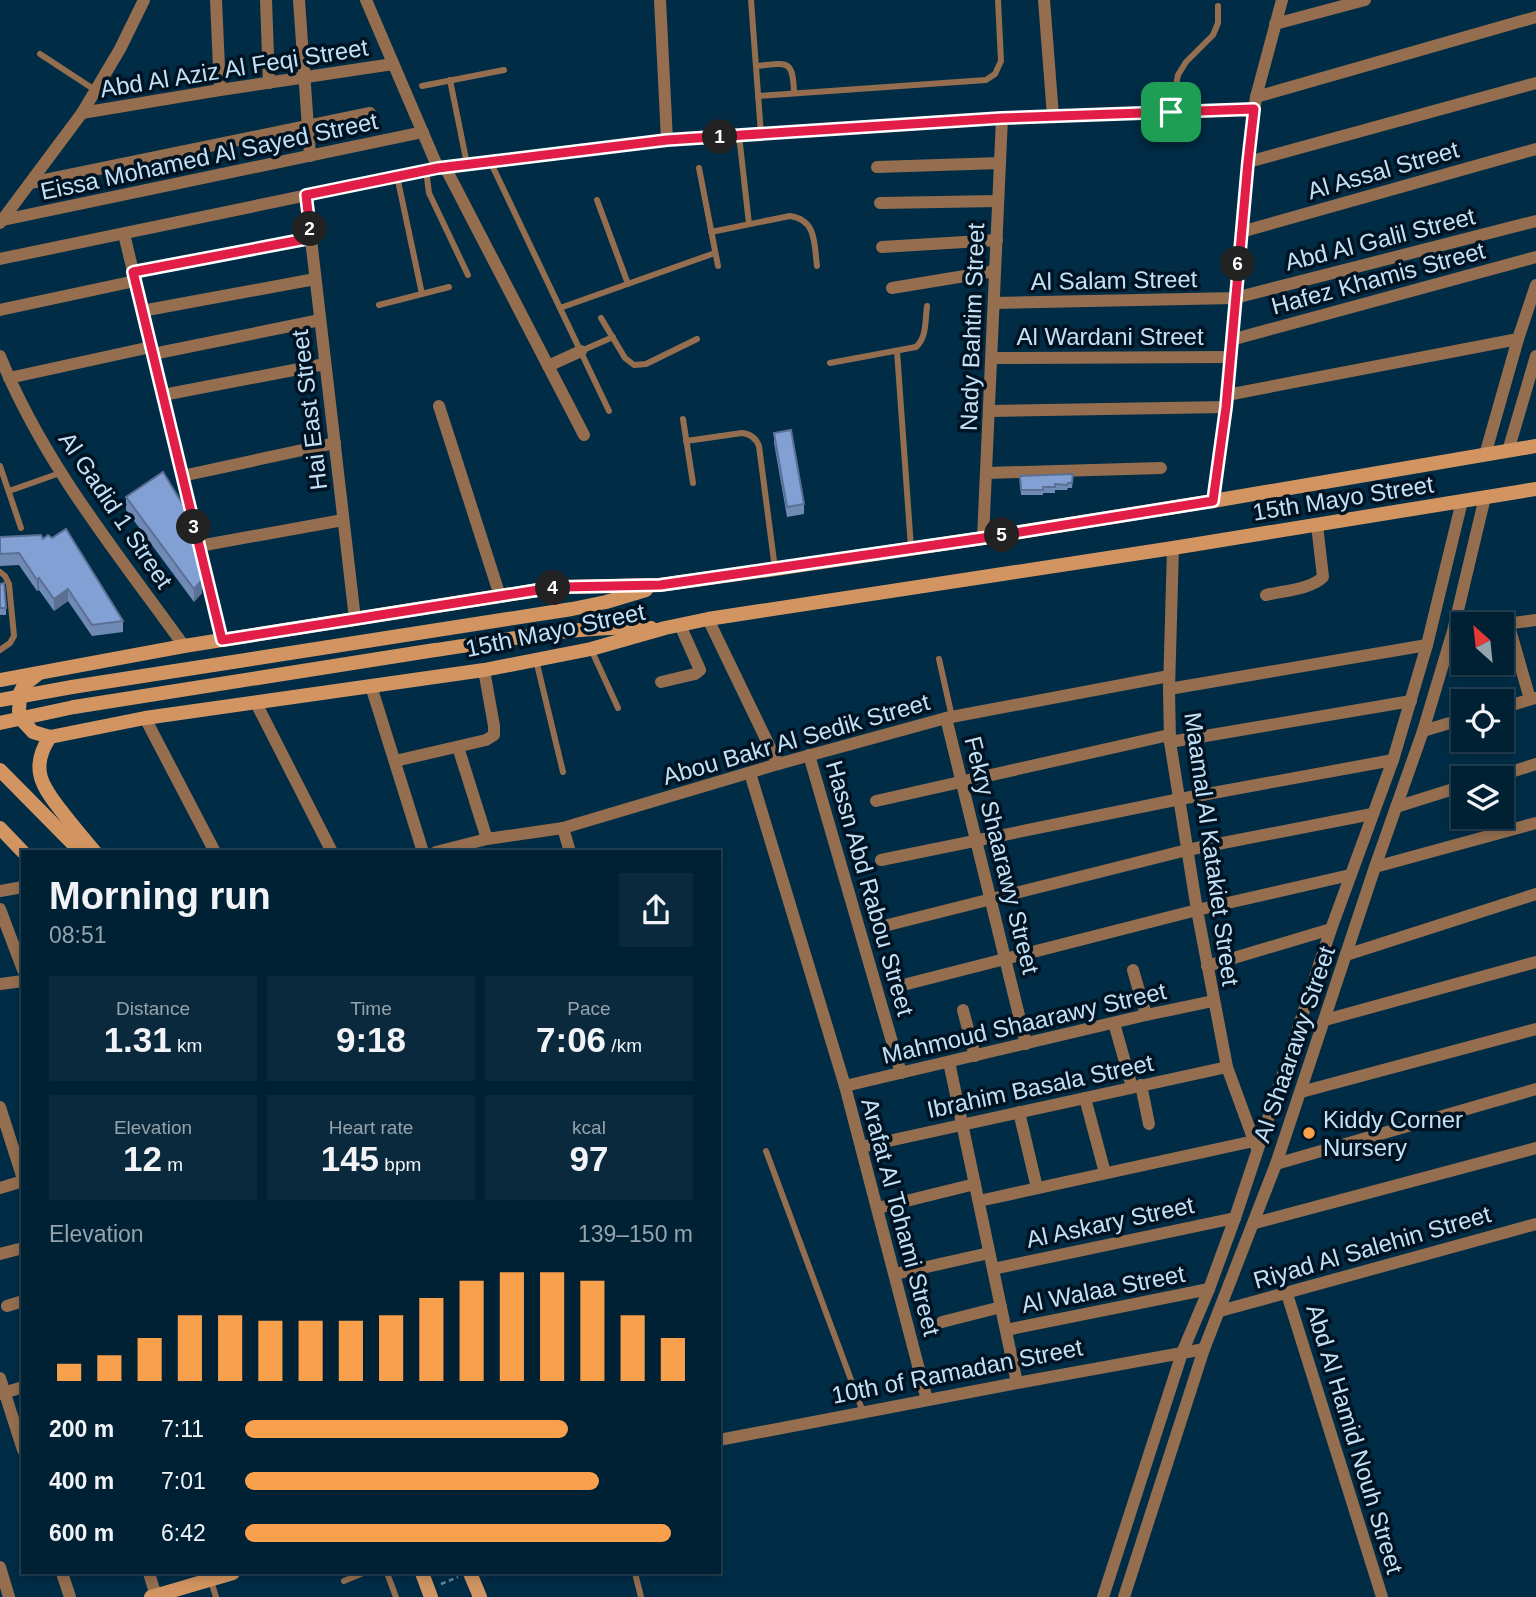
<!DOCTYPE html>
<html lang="en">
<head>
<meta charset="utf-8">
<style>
  body { margin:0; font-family:Arial,sans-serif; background:#0a293c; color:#f1f3f6; height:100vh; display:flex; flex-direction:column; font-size:26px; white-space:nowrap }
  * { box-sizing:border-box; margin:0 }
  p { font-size:23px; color:#95a3ac }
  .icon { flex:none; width:38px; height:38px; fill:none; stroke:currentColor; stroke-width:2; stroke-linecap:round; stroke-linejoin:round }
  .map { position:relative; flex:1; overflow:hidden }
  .drawer { position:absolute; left:21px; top:850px; width:700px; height:724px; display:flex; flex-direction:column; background:#002134; border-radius:0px; box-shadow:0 4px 10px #0003,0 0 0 2px #223e4f }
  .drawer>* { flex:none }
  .needle { width:46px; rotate:333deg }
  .buttons { position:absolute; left:1451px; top:612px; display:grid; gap:14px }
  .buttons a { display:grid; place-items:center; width:63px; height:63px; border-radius:0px; background:#002134; box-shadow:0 4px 10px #0003,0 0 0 2px #223e4f; font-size:35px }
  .pin { position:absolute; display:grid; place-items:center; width:60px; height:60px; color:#fff; margin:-30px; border-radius:14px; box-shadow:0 4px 10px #0006 }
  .km { position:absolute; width:35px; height:35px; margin:-18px; border-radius:50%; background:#222; color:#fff; font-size:19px; line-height:35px; text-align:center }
  .round { display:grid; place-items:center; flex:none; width:74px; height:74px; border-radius:0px; background:#0a293c }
  .summary { display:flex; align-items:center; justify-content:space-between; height:119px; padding:0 28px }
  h1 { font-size:38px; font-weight:800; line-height:52px }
  .figures { display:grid; grid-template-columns:repeat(3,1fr); gap:10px; height:119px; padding:7px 28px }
  .figures div { display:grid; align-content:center; border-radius:0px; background:#0a293c; text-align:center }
  .figures b { font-size:35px; font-weight:800 }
  .figures small { font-size:19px; font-weight:400 }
  .figures p { font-size:19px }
  .chart { height:196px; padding:14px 28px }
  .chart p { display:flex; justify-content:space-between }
  .chart svg { width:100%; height:126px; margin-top:7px; stroke:#f9a04c; stroke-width:6 }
  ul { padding:0 28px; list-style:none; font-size:23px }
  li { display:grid; grid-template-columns:112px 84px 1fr; align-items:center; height:52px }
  li i { height:18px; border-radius:9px; background:#f9a04c }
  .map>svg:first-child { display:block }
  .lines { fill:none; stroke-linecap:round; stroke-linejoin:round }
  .path { stroke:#63879e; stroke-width:2.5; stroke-dasharray:5 3.5; stroke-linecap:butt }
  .lane { stroke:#946e4f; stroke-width:6 }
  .street { stroke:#946e4f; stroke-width:12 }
  .secondary { stroke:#d29561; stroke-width:14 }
  .secondary-bridge { stroke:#d29561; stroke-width:14 }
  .wall { fill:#708ab6 }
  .shaded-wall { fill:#5b7094 }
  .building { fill:#82a0d4; stroke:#5b7094; stroke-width:2 }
  .route-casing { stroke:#fff; stroke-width:14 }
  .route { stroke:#e11d48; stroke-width:9 }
  .poi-dot { fill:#f9a04c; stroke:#001322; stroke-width:2.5 }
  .labels { text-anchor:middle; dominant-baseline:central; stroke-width:7; stroke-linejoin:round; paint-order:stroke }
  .street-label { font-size:24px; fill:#c4e0f5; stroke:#001322 }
  .poi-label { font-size:24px; fill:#c4e0f5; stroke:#001322; text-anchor:start }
</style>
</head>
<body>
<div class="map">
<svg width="1536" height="1597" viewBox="0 0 1536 1597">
  <rect width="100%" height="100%" fill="#002c46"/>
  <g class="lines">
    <polyline class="path" points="441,1584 458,1577"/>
    <g class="lane">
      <polyline points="751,0 761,134"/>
      <polyline points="40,54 95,90"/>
      <path d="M756,66c31,-3 37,-8 38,27"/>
      <polyline points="450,80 467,164"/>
      <polyline points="422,86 504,70"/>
      <polyline points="758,96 986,80 995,74 1001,61 998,0"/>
      <polyline points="1171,111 1178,75 1186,62 1213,35 1218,23 1218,6"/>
      <polyline points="739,135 749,224"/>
      <polyline points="490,161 609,411"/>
      <polyline points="699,168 718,266"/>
      <polyline points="426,170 429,193 468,275"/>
      <polyline points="397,176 422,294"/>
      <polyline points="597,200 628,284"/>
      <path d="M711,232l79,-16c27,4 24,28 27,50"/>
      <polyline points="379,305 449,287"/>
      <polyline points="560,308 715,253"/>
      <polyline points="601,318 625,358 634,365 646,364 697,339"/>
      <polyline points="581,351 613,337"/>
      <polyline points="897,351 911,548"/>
      <path d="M830,363l86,-16c11,-10 9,-26 11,-41"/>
      <polyline points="683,419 693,483"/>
      <path d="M686,441l56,-8c9,1 14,5 17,13l16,123"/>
      <polyline points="0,466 21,528"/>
      <polyline points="9,491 60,473"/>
      <polyline points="0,572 5,576 9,584 14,636 10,643 0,650"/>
      <polyline points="591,649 618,708"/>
      <polyline points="939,659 952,717"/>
      <polyline points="536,660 563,772"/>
      <polyline points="766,1151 863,1412"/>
      <polyline points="387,1573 396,1597"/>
      <polyline points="635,1573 641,1597"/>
      <polyline points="211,1581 216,1597"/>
      <polyline points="344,1581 363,1573"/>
    </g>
    <g class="street">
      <polyline points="216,0 220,90"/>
      <polyline points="266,0 269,83"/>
      <polyline points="299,0 310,156"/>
      <polyline points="366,0 438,168"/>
      <polyline points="660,0 667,140"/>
      <polyline points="1044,0 1053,116"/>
      <polyline points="1275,24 1365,0"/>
      <polyline points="1256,97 1536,17"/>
      <polyline points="82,113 220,90 393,64"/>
      <polyline points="1248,162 1536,83"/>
      <polyline points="445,167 584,435"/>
      <polyline points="877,167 1000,163"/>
      <polyline points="30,183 370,113"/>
      <polyline points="306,196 355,619"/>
      <polyline points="880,203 998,201"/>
      <polyline points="3,220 423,132"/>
      <polyline points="0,223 82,113 120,49 144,0"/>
      <polyline points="1241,232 1536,149"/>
      <polyline points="124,234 222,640"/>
      <polyline points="882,247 997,240"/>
      <polyline points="0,259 438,168 667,140 1002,118 1254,109"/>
      <polyline points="133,272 311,238"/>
      <polyline points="892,288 995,271"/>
      <polyline points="994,303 1235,298 1536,221"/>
      <polyline points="0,310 135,281"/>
      <polyline points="142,311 315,279"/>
      <polyline points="1231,340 1536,257"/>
      <polyline points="153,354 320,320"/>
      <path d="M0,356c43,107 118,198 184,290"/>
      <polyline points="992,358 1229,357"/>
      <polyline points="548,366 581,351"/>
      <polyline points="9,378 151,347"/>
      <polyline points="163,395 325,364"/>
      <polyline points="1227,395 1518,339"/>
      <polyline points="439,406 500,596"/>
      <polyline points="990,411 1226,407"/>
      <polyline points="1508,451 1536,356"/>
      <polyline points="1485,455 1518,339 1536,285"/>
      <polyline points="987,473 1161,468"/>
      <polyline points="182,476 335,443"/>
      <path d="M1213,501c4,-32 10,-63 13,-95 10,-103 16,-207 30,-309l26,-97"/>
      <polyline points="983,538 1002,118"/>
      <polyline points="199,546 343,520"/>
      <polyline points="1173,548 1169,689 1170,742 1197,910 1227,1067 1257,1149"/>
      <path d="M1266,595c16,-4 46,-6 57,-18l-6,-52"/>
      <polyline points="708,619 778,764"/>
      <polyline points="1508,623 1530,699"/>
      <polyline points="1498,625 1536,620"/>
      <polyline points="661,682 695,674 700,670 680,625"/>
      <polyline points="371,686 423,852"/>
      <polyline points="1169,689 1427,645"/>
      <polyline points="256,703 332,852"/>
      <polyline points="1502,708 1535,698"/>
      <polyline points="145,718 215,852"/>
      <polyline points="946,718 1026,1044"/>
      <polyline points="1423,731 1463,719"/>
      <polyline points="1170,742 1411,701"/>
      <polyline points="458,747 487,839"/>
      <polyline points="809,755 901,1073"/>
      <polyline points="395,761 486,740 494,735 494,726 484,670"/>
      <polyline points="750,773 845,1086 927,1400"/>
      <polyline points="1489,779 1536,764"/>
      <polyline points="876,801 1169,735"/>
      <polyline points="1396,807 1463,786"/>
      <polyline points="563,828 570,852"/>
      <polyline points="436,852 487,839 563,828 778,764 946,718 1169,676"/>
      <polyline points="881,860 1180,799 1393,760"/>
      <polyline points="1375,867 1536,823"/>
      <polyline points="0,891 23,887"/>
      <polyline points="0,909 23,970"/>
      <polyline points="888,925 1187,850 1372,814"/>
      <polyline points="1346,955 1536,894"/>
      <polyline points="1207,966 1331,929"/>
      <polyline points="1133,970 1146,1015"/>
      <polyline points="0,984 23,981"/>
      <polyline points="907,984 1197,910 1350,875"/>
      <polyline points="963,1010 975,1056"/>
      <polyline points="1325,1020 1536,962"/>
      <polyline points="1114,1023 1132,1087"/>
      <polyline points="949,1062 1017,1383"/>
      <polyline points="1141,1085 1149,1124"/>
      <polyline points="845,1086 1146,1015 1213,1001"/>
      <polyline points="1301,1092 1536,1029"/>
      <polyline points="1085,1098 1105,1173"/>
      <polyline points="0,1107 23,1179"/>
      <polyline points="1019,1112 1037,1188"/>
      <polyline points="861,1147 1227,1067"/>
      <polyline points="1276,1164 1536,1089"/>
      <polyline points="0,1188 23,1181"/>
      <polyline points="979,1201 1254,1141"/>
      <polyline points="878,1208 975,1184"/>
      <polyline points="1255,1223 1536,1148"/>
      <polyline points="0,1254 23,1248"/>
      <polyline points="993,1269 1235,1218"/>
      <polyline points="895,1274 989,1253"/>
      <polyline points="1287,1294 1382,1597"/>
      <polyline points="7,1306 23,1301"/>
      <polyline points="1220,1311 1536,1224"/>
      <polyline points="942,1322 1001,1307"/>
      <polyline points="1006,1330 1209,1289"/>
      <polyline points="0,1378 23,1450"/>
      <polyline points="0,1394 23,1387"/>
      <polyline points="719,1440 1017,1383 1204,1349"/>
      <polyline points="0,1567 9,1597"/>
      <polyline points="62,1573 70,1597"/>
      <polyline points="149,1573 156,1596"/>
      <polyline points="1103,1597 1182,1353 1209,1289 1235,1218 1331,929 1393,760 1427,645 1462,501"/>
      <polyline points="1124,1597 1204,1349 1276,1164 1375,867 1423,731 1453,631 1485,497"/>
    </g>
    <g class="secondary">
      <polyline points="38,674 24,685 20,693 19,711 21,719 33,732 50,737 145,718 484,670 591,649 665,628 708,619 1173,548 1536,489"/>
      <polyline points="0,680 184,646 538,590 563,587 660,585 775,569 983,538 1213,501 1536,446"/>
      <polyline points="72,687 572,609 606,602 646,590"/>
      <path d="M74,707c120,-19 240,-39 361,-57 71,-10 144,-25 216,-22"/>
      <path d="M50,737c-21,31 -8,50 13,76 10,13 21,26 32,39"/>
      <polyline points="0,770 81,852"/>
      <polyline points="0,828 23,852"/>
      <polyline points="422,1573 431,1597"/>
      <polyline points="470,1573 480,1597"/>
      <polyline points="151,1597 233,1573"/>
    </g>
    <g class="secondary-bridge">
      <polyline points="0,700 72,687"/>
      <polyline points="0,723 74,707"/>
    </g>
  </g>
  <g class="wall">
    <polygon points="774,433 804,504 804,514 787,517 774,443"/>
    <polygon points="1073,474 1072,488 1068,488 1067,490 1055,490 1055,493 1043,493 1043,495 1021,495 1020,476"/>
    <polygon points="126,497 187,524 202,593 194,602 126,510"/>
    <polygon points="0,537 43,539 123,621 123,632 92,636 68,601 54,611 39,590 37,591 19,565 0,566"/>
    <polygon points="0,584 6,608 6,615 0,615"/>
  </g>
  <g class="shaded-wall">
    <polygon points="39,578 39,590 37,591 37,580"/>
    <polygon points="202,580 202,593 194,602 194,589"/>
    <polygon points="68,589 68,601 54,611 54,599"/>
  </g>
  <g class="building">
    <polygon points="791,430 804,504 787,507 774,433"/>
    <polygon points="163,472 183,505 187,520 186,522 189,527 202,580 194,589 126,497"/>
    <polygon points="1073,474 1072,483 1068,483 1067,485 1055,484 1055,487 1043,487 1043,490 1021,490 1020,476"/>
    <polygon points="66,529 123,621 92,625 68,589 54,599 39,578 37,580 19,553 0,554 0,537 41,535 43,539 48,535 52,538"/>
    <polygon points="4,583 6,608 0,608 0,584"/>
  </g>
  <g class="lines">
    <g class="route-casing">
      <polygon id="route" points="1254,109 1248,162 1226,407 1213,501 983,538 660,585 563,587 538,590 222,640 133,272 311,238 306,195 438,168 667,140 1002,118"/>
    </g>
    <use href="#route" class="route"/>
  </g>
  <circle class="poi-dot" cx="1309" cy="1133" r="7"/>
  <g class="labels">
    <g class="street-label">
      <text transform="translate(234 68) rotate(-9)">Abd Al Aziz Al Feqi Street</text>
      <text transform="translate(209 156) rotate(-12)">Eissa Mohamed Al Sayed Street</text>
      <text transform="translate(1383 170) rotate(-16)">Al Assal Street</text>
      <text transform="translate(1380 239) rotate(-14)">Abd Al Galil Street</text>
      <text transform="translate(1378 278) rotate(-15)">Hafez Khamis Street</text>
      <text transform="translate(1114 280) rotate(-1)">Al Salam Street</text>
      <text transform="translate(972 327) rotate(-88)">Nady Bahtim Street</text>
      <text x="1110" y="336">Al Wardani Street</text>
      <text transform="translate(309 410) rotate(-97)">Hai East Street</text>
      <text transform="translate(1343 498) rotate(-9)">15th Mayo Street</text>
      <text transform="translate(116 510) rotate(56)">Al Gadid 1 Street</text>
      <text transform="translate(555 630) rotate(-12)">15th Mayo Street</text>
      <text transform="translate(796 739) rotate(-16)">Abou Bakr Al Sedik Street</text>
      <text transform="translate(1212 849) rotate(82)">Maamal Al Katakiet Street</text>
      <text transform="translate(1002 855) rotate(76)">Fekry Shaarawy Street</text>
      <text transform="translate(870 888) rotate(74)">Hassn Abd Rabou Street</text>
      <text transform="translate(1024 1023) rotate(-13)">Mahmoud Shaarawy Street</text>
      <text transform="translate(1294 1044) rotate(-71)">Al Shaarawy Street</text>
      <text transform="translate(1040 1086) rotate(-12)">Ibrahim Basala Street</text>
      <text transform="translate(901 1217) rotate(75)">Arafat Al Tohami Street</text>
      <text transform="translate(1110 1222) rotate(-12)">Al Askary Street</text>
      <text transform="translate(1372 1247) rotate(-16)">Riyad Al Salehin Street</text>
      <text transform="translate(1103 1289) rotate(-11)">Al Walaa Street</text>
      <text transform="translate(957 1371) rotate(-11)">10th of Ramadan Street</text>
      <text transform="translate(1355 1439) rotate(73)">Abd Al Hamid Nouh Street</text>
    </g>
    <g class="poi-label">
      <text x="1323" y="1119">Kiddy Corner<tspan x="1323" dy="28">Nursery</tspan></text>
    </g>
  </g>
</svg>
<div class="buttons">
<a><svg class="needle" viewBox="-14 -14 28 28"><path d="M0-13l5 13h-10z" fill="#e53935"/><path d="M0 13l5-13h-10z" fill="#95a3ac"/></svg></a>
<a><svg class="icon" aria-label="locate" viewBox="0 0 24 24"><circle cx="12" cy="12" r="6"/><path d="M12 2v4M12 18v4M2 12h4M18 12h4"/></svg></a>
<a><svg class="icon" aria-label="layers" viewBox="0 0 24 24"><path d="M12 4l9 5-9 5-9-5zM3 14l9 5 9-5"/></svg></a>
</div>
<div class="pin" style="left:1171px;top:112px;background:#1e9e55"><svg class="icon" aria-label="arrive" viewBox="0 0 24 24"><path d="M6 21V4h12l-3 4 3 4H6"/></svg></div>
<b class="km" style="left:720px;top:137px">1</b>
<b class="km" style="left:310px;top:229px">2</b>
<b class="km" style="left:194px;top:527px">3</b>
<b class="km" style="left:553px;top:588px">4</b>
<b class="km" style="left:1002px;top:535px">5</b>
<b class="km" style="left:1238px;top:264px">6</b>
<section class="drawer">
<div class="summary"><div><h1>Morning run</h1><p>08:51</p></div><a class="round"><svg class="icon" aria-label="share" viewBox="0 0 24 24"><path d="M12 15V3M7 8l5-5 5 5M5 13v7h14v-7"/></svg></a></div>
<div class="figures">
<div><p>Distance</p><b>1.31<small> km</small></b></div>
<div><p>Time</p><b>9:18</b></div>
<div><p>Pace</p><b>7:06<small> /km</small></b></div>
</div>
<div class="figures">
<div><p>Elevation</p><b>12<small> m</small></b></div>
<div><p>Heart rate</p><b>145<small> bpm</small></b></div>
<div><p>kcal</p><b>97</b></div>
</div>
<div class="chart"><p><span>Elevation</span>139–150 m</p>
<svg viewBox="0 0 160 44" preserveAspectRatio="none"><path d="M5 44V38M15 44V35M25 44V29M35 44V21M45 44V21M55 44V23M65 44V23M75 44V23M85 44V21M95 44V15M105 44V9M115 44V6M125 44V6M135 44V9M145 44V21M155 44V29"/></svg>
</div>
<ul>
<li><b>200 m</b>7:11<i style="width:72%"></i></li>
<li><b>400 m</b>7:01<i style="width:79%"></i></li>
<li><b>600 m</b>6:42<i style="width:95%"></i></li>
</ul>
</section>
</div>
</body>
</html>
